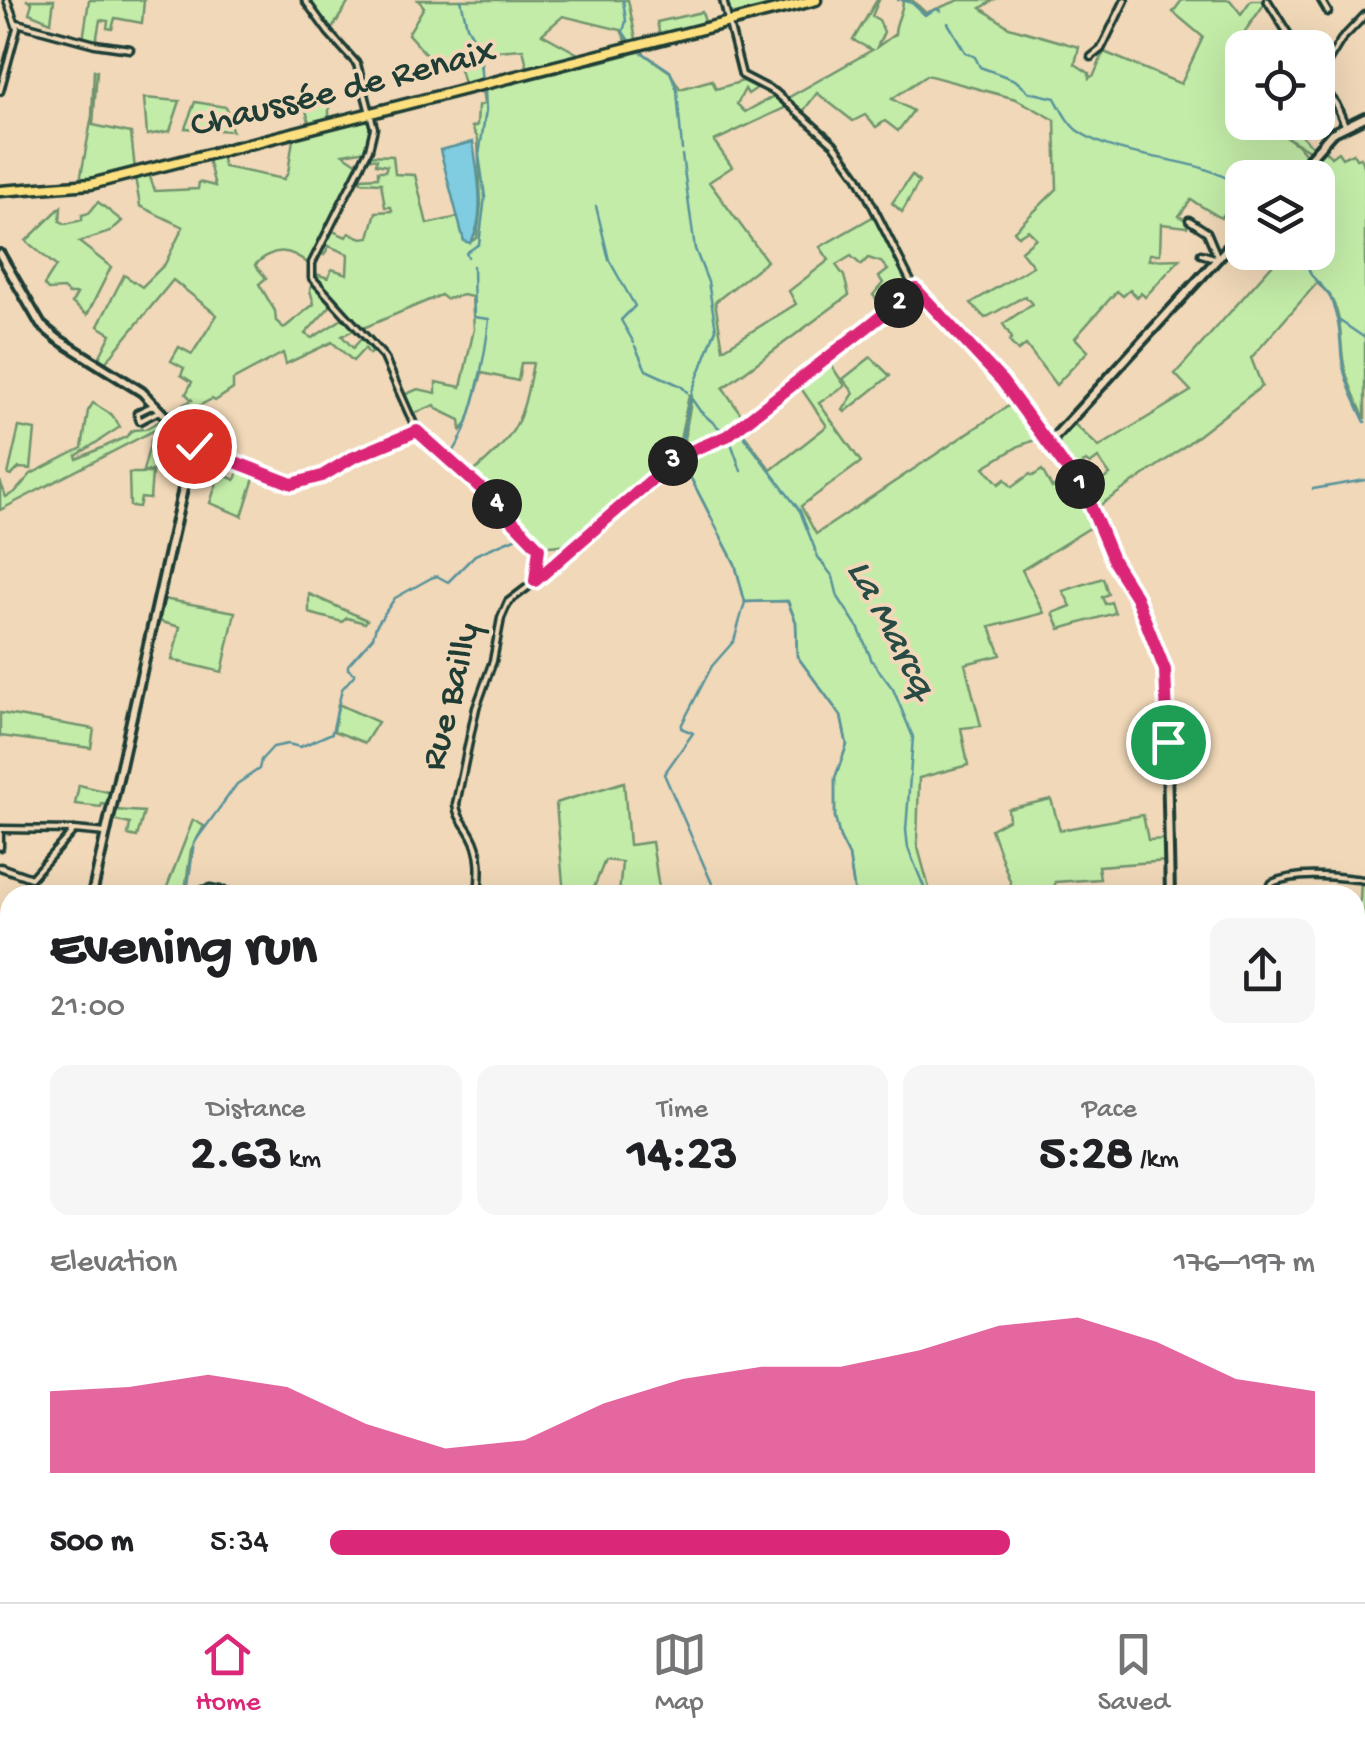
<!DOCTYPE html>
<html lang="en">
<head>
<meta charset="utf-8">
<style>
  body { margin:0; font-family:"Gochi Hand",sans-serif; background:#f6f6f6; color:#202124; height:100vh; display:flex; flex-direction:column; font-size:38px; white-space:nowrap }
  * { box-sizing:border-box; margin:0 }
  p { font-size:32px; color:#757577 }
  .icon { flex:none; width:55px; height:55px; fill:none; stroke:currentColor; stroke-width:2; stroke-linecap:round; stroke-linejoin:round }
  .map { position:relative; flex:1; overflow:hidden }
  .side { position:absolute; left:0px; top:885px; width:1365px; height:718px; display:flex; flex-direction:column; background:#fff; border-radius:30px 30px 0 0; box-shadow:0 10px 40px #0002 }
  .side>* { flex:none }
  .fabs { position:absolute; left:1225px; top:30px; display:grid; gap:20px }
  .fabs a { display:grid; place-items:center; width:110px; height:110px; border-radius:20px; background:#fff; box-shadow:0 10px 40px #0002; font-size:50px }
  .pin { position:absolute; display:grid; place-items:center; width:85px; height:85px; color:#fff; margin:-42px; border:5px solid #fff; border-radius:50%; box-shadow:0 2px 10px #0007 }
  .km { position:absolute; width:50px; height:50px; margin:-25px; border-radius:50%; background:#222; color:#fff; font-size:28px; line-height:50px; text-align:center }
  .round { display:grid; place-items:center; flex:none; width:105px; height:105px; border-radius:20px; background:#f6f6f6 }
  .headline { display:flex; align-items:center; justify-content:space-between; height:170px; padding:0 50px }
  h1 { font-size:55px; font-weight:700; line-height:75px }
  .stats { display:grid; grid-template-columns:repeat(3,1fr); gap:15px; height:170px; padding:10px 50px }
  .stats div { display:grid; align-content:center; border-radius:20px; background:#f6f6f6; text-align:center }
  .stats b { font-size:50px; font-weight:700 }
  .stats small { font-size:28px; font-weight:400 }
  .stats p { font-size:28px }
  .chart { height:280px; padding:20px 50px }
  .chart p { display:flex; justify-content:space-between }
  .chart svg { width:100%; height:180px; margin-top:10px; fill:#db2777; opacity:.7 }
  ul { padding:0 50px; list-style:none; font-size:32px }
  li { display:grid; grid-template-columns:160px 120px 1fr; align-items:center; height:75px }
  li i { height:25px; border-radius:12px; background:#db2777 }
  .tabs { display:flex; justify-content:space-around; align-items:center; height:140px; border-top:2px solid #e0e0e0; background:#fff; font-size:28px; color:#757577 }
  .tabs a { display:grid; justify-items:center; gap:5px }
  .tabs .current { color:#db2777 }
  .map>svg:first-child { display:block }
  .green { fill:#c3eca8; stroke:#71946e; stroke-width:2.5 }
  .water { fill:#80cce0; stroke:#59939b; stroke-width:2.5 }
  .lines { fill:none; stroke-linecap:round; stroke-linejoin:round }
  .stream { stroke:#59939b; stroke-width:2.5 }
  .street-casing { stroke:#1f3d34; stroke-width:11 }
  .secondary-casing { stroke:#1f3d34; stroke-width:14 }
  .primary-casing { stroke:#1f3d34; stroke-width:15 }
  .street { stroke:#f0d8b8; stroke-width:4 }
  .secondary { stroke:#f0d8b8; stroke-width:6 }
  .primary { stroke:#fce080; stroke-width:8 }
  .route-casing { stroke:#fff; stroke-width:20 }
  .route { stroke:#db2777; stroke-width:12 }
  .labels { text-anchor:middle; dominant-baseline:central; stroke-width:8; stroke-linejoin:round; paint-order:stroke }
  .street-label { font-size:38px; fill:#1f3d34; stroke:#f0d8b8 }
  .water-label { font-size:40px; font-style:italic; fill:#294b45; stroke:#f0d8b8 }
</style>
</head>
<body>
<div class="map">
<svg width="1365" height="1602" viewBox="0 0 1365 1602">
  <rect width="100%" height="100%" fill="#f0d8b8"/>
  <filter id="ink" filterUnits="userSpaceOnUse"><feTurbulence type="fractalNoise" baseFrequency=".01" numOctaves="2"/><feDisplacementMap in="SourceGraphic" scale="20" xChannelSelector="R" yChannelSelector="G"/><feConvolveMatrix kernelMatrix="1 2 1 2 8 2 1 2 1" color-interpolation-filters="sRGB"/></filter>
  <g filter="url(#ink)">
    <g class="green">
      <polygon points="26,0 54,0 51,22 29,13 32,3"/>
      <polygon points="89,0 144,0 142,23 115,18 112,29 107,28 108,21 100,20 96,42 83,40"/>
      <polygon points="307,0 350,0 330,32"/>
      <polygon points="418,0 628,0 636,39 628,45 621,30 563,16 542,34 582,56 528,70 523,49 480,52 483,82 464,84 458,62 442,72 408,34 424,7"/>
      <polygon points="727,0 790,0 730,18"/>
      <path d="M877,0h2l-7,16 7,4 5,12 -7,15 18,-13c0,-13 8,-21 8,-34h9l14,13 33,-13h35l-13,8 28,19 70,20 -4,17 14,9v5l5,-3 10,-23 77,32 22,-47 -30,-25 9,-12h48l11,14 10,-14h12l2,3 -36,51 13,9v59c22,1 55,17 65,34l-21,21 -44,1v12l-21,28 -30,-18 -12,16 10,6 -2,5 -26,-3 -1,30h-10l-1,6 31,-1 -35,38 -4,-4 -4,4 -7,-7 -7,6 -6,-5 -42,47 13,13 -32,34 -30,-40 -8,6 -9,-10 3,-3 -9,-14 29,-20 -7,-8 -40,22 -14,-15 62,-37 -12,-15 15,-13 -8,-8 -10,6 -4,-5 43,-42 -2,-69 -39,-21 -89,-24 -35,24 21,12 -15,20 -13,-10 -9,6 -11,-12 -12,6 -36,-28 -16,21 -15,-15 86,-49 -19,-10z"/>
      <polygon points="702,12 705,22 660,36 657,22"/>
      <path d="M661,43l-21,8 30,21 10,17 32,-9 4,9 27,-8 14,7 -9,6 -3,-5 -8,15 8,8 31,-17 13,11 -75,35 18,26 -23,15 58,79 -52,41 8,47 73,-45 -7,-13 40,-31 -9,-13 56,-32 36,72 -4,3 3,3 -25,18 -13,-16 10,-12 -4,-6 9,-7 -7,-8 -13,-4 -7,7 -10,-9 -15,9 8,11 5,19 -126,93 20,29 77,-56 -76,57 -5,5 1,4 -2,-3 -14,13 -42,15 10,-56 -3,-1 -12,60 -97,88 -40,4 -71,-71c49,-42 52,-50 64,-113h-12l-3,18 -36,-8 -15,51 -6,6 -1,-10 -23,-11 -2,-4 -23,9 -8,-19 14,-6 18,4v-11l25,5 13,-58 -2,-32 -9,-2 -17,4 -5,-4 -80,34c-14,-18 -39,-33 -48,-56l15,5 4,-9 15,5 1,-20 -19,-8 -5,9 -4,-2 13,-22 13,6 3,-4 13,5 7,-1 7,-25 16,-1 -1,-4h-6l-4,-24 -20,-1v-4l17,-1v-6h7l2,-5 -11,-2 1,-5 -11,-1 1,-3 26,1 2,18 20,1 12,49 31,-7 6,23 6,2 7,-4 4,-34 -3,-65 -6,-12 5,-1 1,-20 6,-2 -2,-14 47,-14 27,-3 -1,-3 11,-1 23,-8 4,3 41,-11 6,-1 -1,-4z"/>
      <polygon points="94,70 97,71 93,125 131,133 135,170 80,181 92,116"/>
      <polygon points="301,92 329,99 329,119 310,125"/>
      <polygon points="144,98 180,101 170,131 147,135"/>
      <polygon points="195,102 226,107 232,131 185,128"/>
      <path d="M370,118l3,7 -6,25 -24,4 15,10 -48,101c-20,-17 -36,-19 -55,0l11,13 -7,6 16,27 1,10 8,7 30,-24 -4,-14 2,-8 21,21 -28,31 7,4 35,-22 8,13 -13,7 11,12 10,-11 13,13 -7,4 -4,-6 -12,13 -21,-19 -46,22 -3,-11 -50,27v9l-18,12 -3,-2 -39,21 -6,-7 25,-13 -6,-6 6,-12 -11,-7 3,-7 -13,-7 8,-14 13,7 25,-39 -44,-35 -69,84 -6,-4 13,-26 -13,-8 26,-51 18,12 23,-23 18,-37 -43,-21 -5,-29 14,-3 6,17 43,-2 1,-7 16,4 -7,-27 13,-4 3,12 60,12 4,-6 5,-34 -9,-1z"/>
      <polygon points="1268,122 1314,123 1302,136 1314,148 1309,150 1266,125"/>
      <path d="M1323,148l8,9 7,-5 4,6 11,-5 3,6 5,-1 4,10v251c-8,-18 -17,-34 -21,-54 -6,-31 2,-59 -27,-82l-66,75 11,28 -93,72 -73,50 -9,-17 23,-16 -12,-17 -8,6 -4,-3 -13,10 -14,-19 1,-17 12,-13 27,25 92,-56 -16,-17 107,-120 36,-2v-74l-23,-1z"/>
      <polygon points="912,175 919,182 902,212 892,203"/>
      <polygon points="98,202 122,221 110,232 79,242 111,267 87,315 72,303 77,294 69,294 63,289 48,290 44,285 56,266 26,241 61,207 60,221 66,224 82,220 82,215 89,213"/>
      <polygon points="871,357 890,376 845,412 843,410 854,393 843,379"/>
      <polygon points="827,359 845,386 819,403 861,462 801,506 816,534 1016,401 1043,437 1019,446 984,467 999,484 1005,479 1012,487 1030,474 1033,476 1042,470 1052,488 1071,477 1083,493 1096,524 1022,570 1044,613 990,627 1001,655 965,664 981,726 961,728 968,765 919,778 917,844 931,895 855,895 849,856 840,838 835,817 835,778 847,745 841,716 797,656 796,622 788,601 745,602 735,564 680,457 722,443 738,427 771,470 827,426 796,381"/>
      <polygon points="93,403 112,415 120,427 76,456 77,459 126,437 133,430 145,429 165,418 168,423 0,510 0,481 6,497 15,492 31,474 82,448 88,411"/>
      <polygon points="19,427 35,430 31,469 19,468 11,476 8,475"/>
      <polygon points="151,440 165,459 152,471 143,471"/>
      <polygon points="233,466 255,475 242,516 210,503 220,473 235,480 239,468"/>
      <polygon points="129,473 152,473 150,499 141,498 139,507 130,506"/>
      <polygon points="1103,578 1108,594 1102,597 1105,604 1111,602 1115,613 1060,629 1053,613 1071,606 1063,591"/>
      <polygon points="309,594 367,620 365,623 347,618 342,622 309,613"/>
      <polygon points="163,599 235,612 222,672 172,660 180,627 158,621"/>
      <polygon points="338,704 378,722 365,743 334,731"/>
      <polygon points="0,713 94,729 91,748 0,736"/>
      <polygon points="624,782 629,845 652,842 660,895 640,890 638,895 619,895 622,862 605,860 591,895 564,895 556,803"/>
      <polygon points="79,785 112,793 109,805 102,804 101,807 75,804"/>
      <polygon points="1051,799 1060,830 1143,815 1148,840 1168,839 1168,861 1098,866 1100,879 1055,882 1055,895 1015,895 991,829 1009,819 1008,809"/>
      <polygon points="115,810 144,812 137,837 128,835 130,824 113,820"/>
      <polygon points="193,820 204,826 191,850 185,890 167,887"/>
      <polygon points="1361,881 1365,881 1365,925 1360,940 1365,943 1365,952 1355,951 1355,909 1360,900"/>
      <polygon points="10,1076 10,1256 4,1258 10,1285 0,1289 0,1077"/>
      <polygon points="1365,1142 1365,1284 1355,1283 1355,1164"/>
      <polygon points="10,1451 10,1510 0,1515 0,1453"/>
      <polygon points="1362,1518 1365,1525 1365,1589 1361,1602 1191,1602 1188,1593 1218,1593 1221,1602 1235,1600 1244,1593 1355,1592 1355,1546 1363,1548"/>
      <polygon points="653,1592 725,1593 728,1602 653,1602"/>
      <polygon points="763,1592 860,1593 870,1602 749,1602 743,1593"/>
      <polygon points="976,1592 1157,1592 1167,1598 1165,1602 967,1602"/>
      <polygon points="95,1593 251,1593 265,1602 99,1602 101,1599"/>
      <polygon points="285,1593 285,1592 389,1593 384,1602 276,1602"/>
      <polygon points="456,1593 620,1593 620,1602 471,1602"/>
    </g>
    <path class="water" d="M473,142c4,28 14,77 -3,101l-6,-2 -24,-91z"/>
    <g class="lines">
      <g class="stream">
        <polyline points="461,0 467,26 478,45 482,81"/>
        <polyline points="623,0 626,21 623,32 630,42"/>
        <polyline points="898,0 899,0"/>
        <polyline points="902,0 912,3 925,15 936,9 941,11"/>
        <path d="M948,23l17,29 10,5 5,10 35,13 14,12 26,6c6,11 13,26 23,33 50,34 116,20 164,57"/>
        <polyline points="637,49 670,71 677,90 682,150"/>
        <polyline points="596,206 609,260 635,306 621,320 634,343"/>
        <polyline points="1302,252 1311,275 1330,295 1337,319 1365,338"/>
        <polyline points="468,257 466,253 479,244 485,197 479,155 486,110 485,89"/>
        <path d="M1337,319c4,14 3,26 5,41 3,22 13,41 23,62"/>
        <polyline points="635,346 646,370 681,386 687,392"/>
        <polyline points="691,398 700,411 726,434"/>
        <polyline points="680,451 690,397 716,329 708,282 695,249 682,155"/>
        <path d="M450,456c21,-24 36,-103 39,-137l-15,-2 -1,-51"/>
        <polyline points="680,457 735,564 745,602 787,601 796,622 797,656 841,716 847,745 835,778 835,817 840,838 849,856 855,895"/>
        <polyline points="741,471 729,437 739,430 800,511 818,557 833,577 838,597 859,629 872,661 893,689 913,737 906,830 908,848 924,887"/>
        <polyline points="1313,489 1365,480"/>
        <polyline points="926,890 929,895"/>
        <path d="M187,892l7,-49 43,-59 22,-15 2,-9 12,-13 15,-3 12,3 32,-14 10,-44 13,-15 -7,-5v-4l25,-28 3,-11 19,-28 36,-20 6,-2 11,6 27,-27 42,-18c-7,-28 -50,-54 -70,-75"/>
        <polyline points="717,895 664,774 693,733 681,728 682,724 712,666 734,641 745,602"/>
        <polyline points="1355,1036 1365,1039"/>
        <polyline points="0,1120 10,1117"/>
        <polyline points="1365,1345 1360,1357 1365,1361"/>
        <polyline points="1355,1372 1359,1359"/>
        <polyline points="1355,1475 1365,1487"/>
        <polyline points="482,1602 486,1592"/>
        <polyline points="1030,1602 1036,1592"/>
        <polyline points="1354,1602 1360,1582 1365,1538"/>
      </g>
      <g class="street-casing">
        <g id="street">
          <polyline points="305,0 329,33 357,64 374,128 369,149 312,263 312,278 384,357 417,431 485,492 539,548 535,581"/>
          <polyline points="723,0 742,75 775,92 834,144 858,177 913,286 1002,381 1050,442"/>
          <polyline points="1267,0 1297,48"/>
          <polyline points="1321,0 1328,12"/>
          <polyline points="17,23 95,44 130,49"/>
          <polyline points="1091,57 1101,49 1125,0"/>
          <polyline points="1318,78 1341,40 1365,15"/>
          <polyline points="1318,81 1336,104 1345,125"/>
          <polyline points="0,91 17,28 7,0"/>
          <polyline points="1189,220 1207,232 1218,258"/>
          <polyline points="1201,254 1218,259"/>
          <polyline points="156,404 137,413 140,421 159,411"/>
          <polyline points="191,447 204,448 234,464 292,484 322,476 352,458 417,431"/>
          <polyline points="0,829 0,847"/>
          <polyline points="1,829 74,830"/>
          <polyline points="0,867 31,878 74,830 106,833"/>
          <polyline points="185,895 210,888 243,895"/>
          <path d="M478,895c2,-21 4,-41 -7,-60 -6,-12 -14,-17 -15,-31l20,-96 17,-47 8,-43 7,-16 54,-41 117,-105 48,-20 189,-147"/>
          <path d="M1266,895l6,-12c28,-12 64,-6 93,-3"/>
          <polyline points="0,923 10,926"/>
          <polyline points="0,1229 10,1255"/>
          <polyline points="1355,1366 1365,1339"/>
          <polyline points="1157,1592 1167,1598 1165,1602"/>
          <polyline points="652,1602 652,1592"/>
          <polyline points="1236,1602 1262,1592"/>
        </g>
      </g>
      <g class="secondary-casing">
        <g id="secondary">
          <polyline points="1292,178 1332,133 1365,117"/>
          <polyline points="0,254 41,325 58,339 142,392 184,436 191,453 92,895"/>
          <polyline points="1170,895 1165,670 1141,608 1114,562 1087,495 1050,442 1242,232"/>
          <polyline points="0,1073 10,1073"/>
          <polyline points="726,1592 729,1602"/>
          <polyline points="32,1602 35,1592"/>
          <polyline points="923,1602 935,1592"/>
        </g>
      </g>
      <g class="primary-casing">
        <polyline id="primary" points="0,191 91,184 816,0"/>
      </g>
      <use href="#street" class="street"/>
      <use href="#secondary" class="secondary"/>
      <use href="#primary" class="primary"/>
    </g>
  </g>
  <g class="lines" filter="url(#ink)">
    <g class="route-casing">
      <polyline id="route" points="194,446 292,484 322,476 352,458 417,431 485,492 539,548 535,581 679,456 727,436 916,289 1002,381 1086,495 1114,562 1136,597 1165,670 1168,742"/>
    </g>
    <use href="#route" class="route"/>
  </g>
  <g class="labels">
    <g class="street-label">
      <text transform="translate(344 91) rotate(-14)">Chaussée de Renaix</text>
      <text transform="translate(453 697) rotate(-76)">Rue Bailly</text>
    </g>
    <g class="water-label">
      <text transform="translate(889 629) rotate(62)">La Marcq</text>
    </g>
  </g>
</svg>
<div class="fabs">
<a><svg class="icon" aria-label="locate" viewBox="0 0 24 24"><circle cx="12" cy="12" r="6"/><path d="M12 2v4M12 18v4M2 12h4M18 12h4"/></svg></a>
<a><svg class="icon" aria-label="layers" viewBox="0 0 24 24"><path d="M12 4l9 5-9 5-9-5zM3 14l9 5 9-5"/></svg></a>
</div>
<div class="pin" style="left:1168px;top:742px;background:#1e9e55"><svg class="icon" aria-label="arrive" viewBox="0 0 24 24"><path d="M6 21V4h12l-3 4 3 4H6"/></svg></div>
<div class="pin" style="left:194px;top:446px;background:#d93025"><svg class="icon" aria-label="check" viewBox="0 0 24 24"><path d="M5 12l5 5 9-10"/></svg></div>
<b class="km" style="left:1080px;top:484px">1</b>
<b class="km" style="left:899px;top:303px">2</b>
<b class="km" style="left:673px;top:461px">3</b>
<b class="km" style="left:497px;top:504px">4</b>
<section class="side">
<div class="headline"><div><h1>Evening run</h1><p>21:00</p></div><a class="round"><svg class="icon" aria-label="share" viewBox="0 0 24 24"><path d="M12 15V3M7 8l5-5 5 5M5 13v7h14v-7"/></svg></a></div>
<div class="stats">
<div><p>Distance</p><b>2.63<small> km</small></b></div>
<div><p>Time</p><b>14:23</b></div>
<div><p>Pace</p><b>5:28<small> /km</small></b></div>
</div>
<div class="chart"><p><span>Elevation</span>176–197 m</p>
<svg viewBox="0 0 160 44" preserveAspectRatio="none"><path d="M0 44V24L10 23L20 20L30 23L40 32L50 38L60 36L70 27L80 21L90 18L100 18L110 14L120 8L130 6L140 12L150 21L160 24V44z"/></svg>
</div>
<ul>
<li><b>500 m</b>5:34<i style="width:69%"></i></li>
</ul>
</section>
</div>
<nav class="tabs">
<a class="current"><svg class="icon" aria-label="home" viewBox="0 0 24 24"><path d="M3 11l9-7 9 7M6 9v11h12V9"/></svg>Home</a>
<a><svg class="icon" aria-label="map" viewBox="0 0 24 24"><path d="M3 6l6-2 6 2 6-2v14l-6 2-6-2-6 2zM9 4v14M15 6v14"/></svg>Map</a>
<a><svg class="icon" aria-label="saved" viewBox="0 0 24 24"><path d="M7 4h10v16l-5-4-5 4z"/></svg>Saved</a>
</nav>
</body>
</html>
